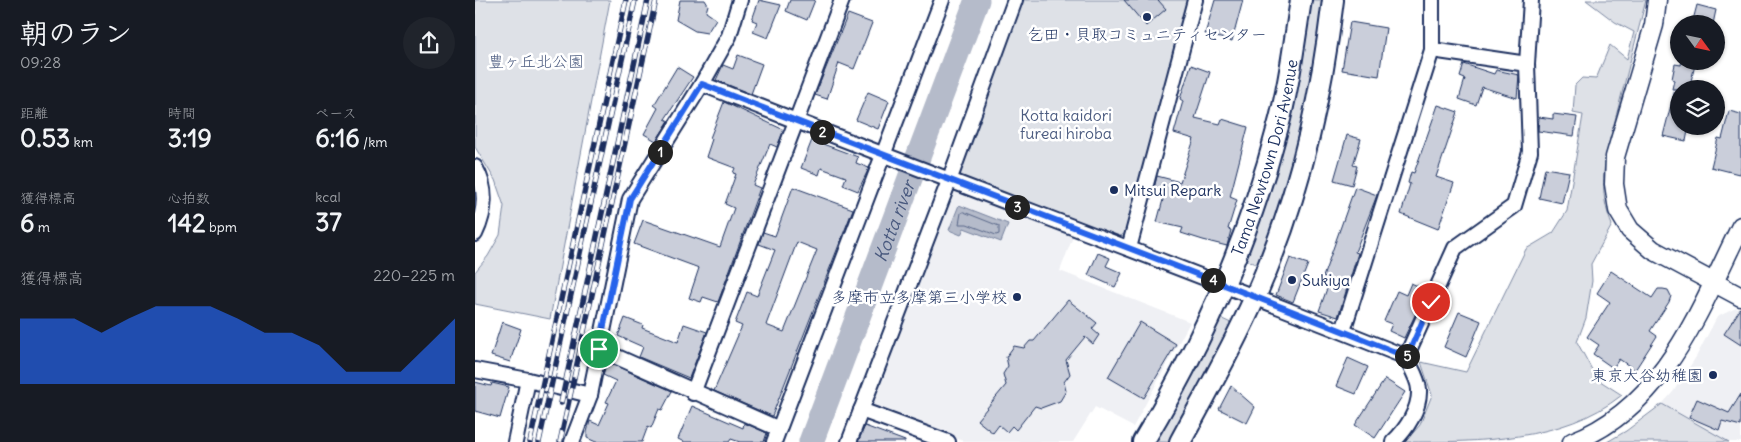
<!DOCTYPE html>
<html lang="ja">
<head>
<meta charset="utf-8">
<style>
  body { margin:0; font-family:Delius,"Klee One",sans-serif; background:#20242c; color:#f1f3f6; height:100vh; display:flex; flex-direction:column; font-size:19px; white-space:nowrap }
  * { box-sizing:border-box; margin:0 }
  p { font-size:16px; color:#9ea1a6 }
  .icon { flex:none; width:28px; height:28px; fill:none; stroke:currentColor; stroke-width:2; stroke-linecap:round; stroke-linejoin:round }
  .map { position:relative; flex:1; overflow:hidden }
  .drawer { display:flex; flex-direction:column; background:#171b24; width:475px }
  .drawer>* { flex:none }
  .needle { width:32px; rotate:123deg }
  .controls { position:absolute; left:1195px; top:15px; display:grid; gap:10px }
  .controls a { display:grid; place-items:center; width:55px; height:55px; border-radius:50%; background:#171b24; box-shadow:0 1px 4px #0004; font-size:25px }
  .pin { position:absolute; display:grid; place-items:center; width:42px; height:42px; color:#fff; margin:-21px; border:2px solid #fff; border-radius:50%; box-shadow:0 1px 5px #0007 }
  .km { position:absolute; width:25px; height:25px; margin:-12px; border-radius:50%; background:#222; color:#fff; font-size:14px; line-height:25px; text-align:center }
  .round { display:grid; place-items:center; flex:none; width:52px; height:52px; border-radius:26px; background:#20242c }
  .headline { display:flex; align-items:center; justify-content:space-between; height:85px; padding:0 20px }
  h1 { font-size:28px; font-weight:800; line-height:38px }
  .metrics { display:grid; grid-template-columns:repeat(3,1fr); gap:8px; height:85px; padding:5px 20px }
  .metrics div { display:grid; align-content:center }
  .metrics b { font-size:25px; font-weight:800 }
  .metrics small { font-size:14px; font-weight:400 }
  .metrics p { font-size:14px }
  .chart { height:140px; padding:10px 20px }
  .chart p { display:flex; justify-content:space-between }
  .chart svg { width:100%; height:90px; margin-top:5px; fill:#2563eb; opacity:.7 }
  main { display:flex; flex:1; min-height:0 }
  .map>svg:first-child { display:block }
  .built { fill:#eff0f4 }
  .green { fill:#dee1e7; stroke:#7c88a2 }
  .water { fill:#b5bbca; stroke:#77839f }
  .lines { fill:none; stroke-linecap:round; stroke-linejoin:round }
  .shore { stroke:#596789; stroke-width:1 }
  .river { stroke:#b5bbca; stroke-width:25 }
  .building { fill:#caceda; stroke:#1b2f5e; fill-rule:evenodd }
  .minor-casing { stroke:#1b2f5e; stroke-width:18 }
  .tertiary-casing { stroke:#1b2f5e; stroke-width:21 }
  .secondary-casing { stroke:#1b2f5e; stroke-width:24 }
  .minor { stroke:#fff; stroke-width:14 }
  .tertiary { stroke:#fff; stroke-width:18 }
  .secondary { stroke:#fff; stroke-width:20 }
  .rail-casing { stroke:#1b2f5e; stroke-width:5.5 }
  .rail { stroke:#fff; stroke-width:4; stroke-dasharray:11; stroke-linecap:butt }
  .route-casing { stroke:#fff; stroke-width:10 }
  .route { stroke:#2563eb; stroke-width:6 }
  .poi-dot { fill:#1b2f5e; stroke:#fff; stroke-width:2 }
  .labels { text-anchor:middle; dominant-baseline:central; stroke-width:5; stroke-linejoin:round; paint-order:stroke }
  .poi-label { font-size:16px; fill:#1b2f5e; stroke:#fff; text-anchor:start }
  .park-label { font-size:16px; fill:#4c5c80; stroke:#fff }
  .street-label { font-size:16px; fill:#1b2f5e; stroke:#fff }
  .water-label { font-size:18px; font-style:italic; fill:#49597e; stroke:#fff }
</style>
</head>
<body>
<main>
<section class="drawer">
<div class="headline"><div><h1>朝のラン</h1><p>09:28</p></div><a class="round"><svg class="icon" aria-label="share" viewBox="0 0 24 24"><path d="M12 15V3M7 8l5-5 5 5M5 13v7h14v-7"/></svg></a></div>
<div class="metrics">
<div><p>距離</p><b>0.53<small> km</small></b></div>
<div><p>時間</p><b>3:19</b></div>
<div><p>ペース</p><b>6:16<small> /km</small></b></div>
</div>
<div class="metrics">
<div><p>獲得標高</p><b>6<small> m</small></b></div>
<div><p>心拍数</p><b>142<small> bpm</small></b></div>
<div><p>kcal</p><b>37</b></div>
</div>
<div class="chart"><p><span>獲得標高</span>220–225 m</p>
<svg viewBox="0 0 160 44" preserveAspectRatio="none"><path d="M0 44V12L10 12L20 12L30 19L40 12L50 6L60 6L70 6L80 12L90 19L100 19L110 25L120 38L130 38L140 38L150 25L160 12V44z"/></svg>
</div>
</section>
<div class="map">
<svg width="1266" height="442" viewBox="0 0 1266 442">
  <rect width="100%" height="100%" fill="#fff"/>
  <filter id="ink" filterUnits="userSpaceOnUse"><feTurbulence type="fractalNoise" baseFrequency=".02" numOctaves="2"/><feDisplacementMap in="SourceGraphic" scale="10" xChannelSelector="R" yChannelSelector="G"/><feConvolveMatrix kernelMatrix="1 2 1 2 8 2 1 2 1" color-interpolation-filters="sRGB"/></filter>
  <g filter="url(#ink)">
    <g class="built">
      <polygon points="483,189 599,234 585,271 715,322 658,427 620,407 598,442 491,442 400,407 395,397 474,194"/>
      <polygon points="1261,308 1266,310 1266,442 1254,442 1187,404 1198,392 1221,357 1242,317"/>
    </g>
    <g class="green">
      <polygon points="0,0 135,0 75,319 0,304 0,272 13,256 25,235 29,206 20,180 0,147"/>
      <polygon points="543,0 715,0 654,231 642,238 489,180 480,166"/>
      <polygon points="834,0 851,0 826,132 807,200 784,265 769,260"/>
      <path d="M1111,0h60l-40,155c-4,27 -4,45 6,70l-21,39 1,17 -6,37 -9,24 20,37 25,16c-59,47 -145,47 -217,47l15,-17 12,-30 -11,-33 45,10 60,-123 27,-16 14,-22 16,-96 -10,-2 2,-28 7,-7 14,1 14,-34 17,14 7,-27 -19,-10z"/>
      <polygon points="743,317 758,324 736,370 695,442 675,442"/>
      <polygon points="1187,404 1254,442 1132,442 1151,431"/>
    </g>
    <g class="water">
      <polygon points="484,205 533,224 526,242 489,228 486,235 474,230"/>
      <polygon points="348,399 356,404 341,442 332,442"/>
    </g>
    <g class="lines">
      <polygon class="shore" points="489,212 524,226 524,234 521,235 492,224 484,224 486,213"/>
      <path class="river" id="s1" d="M336,442l166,-442"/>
    </g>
    <g class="building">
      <polygon points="205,0 230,0 233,5 231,12 241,19 232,33 220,31 201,20"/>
      <polygon points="284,0 306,5 293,38 278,32 282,22 277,20"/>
      <polygon points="315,0 340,0 332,20 311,11"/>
      <polygon points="649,0 683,0 691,9 671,26"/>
      <polygon points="740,0 768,0 757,41 730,34"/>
      <polygon points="1222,5 1241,10 1238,24 1217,24"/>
      <polygon points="373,14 397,23 379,69 364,63 352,99 340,95"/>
      <polygon points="875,22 911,28 904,76 867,70"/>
      <polygon points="263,55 287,64 276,94 241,80 248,65 258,69"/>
      <polygon points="1207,61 1221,61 1214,89 1197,89 1199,80 1197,79 1200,64 1206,65"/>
      <polygon points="989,64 1019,74 1021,70 1044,75 1042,98 1007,87 1001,105 984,99 990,79 985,77"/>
      <polygon points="716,65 735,72 720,118 745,124 747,119 773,127 755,197 762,200 753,229 756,230 752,246 728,240 706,233 708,228 682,222 689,196 678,193 682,176 705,182 719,139 699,133 708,101 705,99"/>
      <polygon points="202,67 218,77 190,119 194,121 181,141 169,134 183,108 179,105"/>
      <polygon points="1200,89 1204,89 1204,126 1214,126 1211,141 1188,136"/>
      <polygon points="393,92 414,101 403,129 381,120"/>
      <polygon points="249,102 309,130 302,147 295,144 278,185 285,188 243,302 228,297 226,302 214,298 224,268 159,244 168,220 245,247 259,208 250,204 261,174 258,173 260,168 231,157 237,139 235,138"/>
      <polygon points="963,105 983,112 961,177 979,183 963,229 926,214 935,184 933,183 936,172 939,173"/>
      <polygon points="1254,111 1266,114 1266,166 1264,174 1236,167 1243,138 1247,139"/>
      <polygon points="1078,114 1102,117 1099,136 1063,131 1064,117 1078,119"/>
      <polygon points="872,135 886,139 878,165 882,166 877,185 859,180"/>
      <polygon points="337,140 383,157 381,163 394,168 383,191 368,185 371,177 346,168 344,175 326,168"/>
      <polygon points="1070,168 1094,172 1087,203 1064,198"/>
      <path d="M318,187l60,22 -81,207 -58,-25 28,-65 -7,-3 12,-31 10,4 18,-46 -16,-6 4,-12 12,4zM322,242l20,8 -33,82 -18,-7z"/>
      <polygon points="880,187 902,195 880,252 883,253 863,317 844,311 855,280 848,277"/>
      <polygon points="623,253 635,258 631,266 647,273 640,287 613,275"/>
      <polygon points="815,258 833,264 818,302 801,295"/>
      <polygon points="1136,271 1177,298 1183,289 1188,289 1193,290 1196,296 1194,302 1175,331 1182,336 1160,370 1144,359 1138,368 1118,354 1124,345 1112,337 1135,302 1122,293"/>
      <polygon points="936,283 952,290 929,338 914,331 917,324 909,321 922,291 931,295"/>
      <polygon points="593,300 622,323 617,329 624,335 618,344 610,337 591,360 595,374 589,382 591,391 585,401 566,408 560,406 541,430 537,426 532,432 524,425 518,433 502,420 531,385 528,374 533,366 531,357 539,346 549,348 555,341 559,341"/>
      <polygon points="1266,308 1266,345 1249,334"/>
      <polygon points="984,312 1006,321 991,357 969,347"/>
      <polygon points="150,318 168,325 167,328 203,342 209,324 232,332 214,378 164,357 168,347 143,336"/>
      <polygon points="27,322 46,329 35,362 16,356"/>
      <polygon points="665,322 701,344 669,398 633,377"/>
      <polygon points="873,358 893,367 881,394 861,386"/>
      <polygon points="132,362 197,391 187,410 184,409 176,428 173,426 167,442 121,442 112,438 112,432 115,421 124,425 134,403 131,402 141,381 128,375"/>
      <polygon points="910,379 930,392 900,438 880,425"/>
      <polygon points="0,382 16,386 17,383 34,387 25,418 0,411"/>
      <polygon points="756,386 780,407 772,423 744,409"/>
      <polygon points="1266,394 1266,426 1247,421 1244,430 1214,417 1222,399 1254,413"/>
      <polygon points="217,406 268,428 269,423 292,433 289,442 265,442 256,439 254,442 209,442 203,439"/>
      <polygon points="390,426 430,441 430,442 383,442"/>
    </g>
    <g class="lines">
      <g class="minor-casing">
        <g id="minor">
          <polyline points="957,50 1052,64"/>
          <path d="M227,84c234,93 471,179 704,273"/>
          <path d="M0,167c13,22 10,46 0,67"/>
          <polyline points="654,248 720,0"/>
          <polyline points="868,331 957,50 957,0"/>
          <polyline points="124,349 304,429"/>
          <polyline points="0,370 53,380 115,395"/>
          <polyline points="218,393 367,0"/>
          <polyline points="386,410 473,442"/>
          <polyline points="40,442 53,380"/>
          <polyline points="97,442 115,395 155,199 227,84 254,36 265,0"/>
          <polyline points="299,442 467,0"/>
          <polyline points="374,442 474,181 540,0"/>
          <path d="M918,442c13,-12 27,-33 26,-52 0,-10 -9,-24 -13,-33l49,-109 59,-42 16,-54 -3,-88 4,-64"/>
        </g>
      </g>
      <g class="tertiary-casing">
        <g id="tertiary">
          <polyline points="1182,0 1179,25 1140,157 1139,184 1143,210 1155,230 1178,250 1266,297"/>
          <path d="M1097,442c93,-35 128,-134 169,-216"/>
        </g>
      </g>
      <g class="secondary-casing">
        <g id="secondary">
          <path id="s2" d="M668,442c59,-98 105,-201 134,-312 12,-42 17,-87 24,-130"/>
          <path d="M705,442c26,-48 53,-95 75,-145 42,-93 66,-196 78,-297"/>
        </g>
      </g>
      <use href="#minor" class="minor"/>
      <use href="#tertiary" class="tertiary"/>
      <use href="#secondary" class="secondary"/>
      <g class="rail-casing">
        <g id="rail">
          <polyline points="86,403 173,0"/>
          <polyline points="55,442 151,0"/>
          <polyline points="64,442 160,0"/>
          <polyline points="85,442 181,0"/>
        </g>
      </g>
      <use href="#rail" class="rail"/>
    </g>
  </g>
  <g class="lines" filter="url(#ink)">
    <g class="route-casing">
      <path id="route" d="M124,349l31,-150 72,-115c234,93 471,178 705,273l24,-55"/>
    </g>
    <use href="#route" class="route"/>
  </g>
  <g class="poi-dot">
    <circle cx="672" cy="17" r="5"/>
    <circle cx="639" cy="190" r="5"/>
    <circle cx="817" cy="280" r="5"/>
    <circle cx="542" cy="297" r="5"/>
    <circle cx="1238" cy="375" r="5"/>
  </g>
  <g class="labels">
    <g class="poi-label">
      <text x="672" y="34" text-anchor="middle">乞田・貝取コミュニティセンター</text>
      <text x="649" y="190">Mitsui Repark</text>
      <text x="827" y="280">Sukiya</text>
      <text x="532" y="297" text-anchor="end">多摩市立多摩第三小学校</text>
      <text x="1228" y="375" text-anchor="end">東京大谷幼稚園</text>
    </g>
    <g class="park-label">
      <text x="61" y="61">豊ヶ丘北公園</text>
      <text x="591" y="115">Kotta kaidori<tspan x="591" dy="18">fureai hiroba</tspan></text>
    </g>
    <g class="street-label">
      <text stroke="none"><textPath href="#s2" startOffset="311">Tama Newtown Dori Avenue</textPath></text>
    </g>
    <g class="water-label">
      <text stroke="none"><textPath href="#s1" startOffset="236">Kotta river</textPath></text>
    </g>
  </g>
</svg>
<div class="controls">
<a><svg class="needle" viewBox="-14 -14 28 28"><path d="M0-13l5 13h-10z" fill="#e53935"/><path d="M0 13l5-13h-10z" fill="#9ea1a6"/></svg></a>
<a><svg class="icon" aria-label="layers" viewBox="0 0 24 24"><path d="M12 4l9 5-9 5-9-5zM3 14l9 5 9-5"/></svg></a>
</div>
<div class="pin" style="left:124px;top:349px;background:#1e9e55"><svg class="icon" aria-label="arrive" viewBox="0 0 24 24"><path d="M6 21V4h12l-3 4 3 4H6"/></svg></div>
<div class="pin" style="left:956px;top:302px;background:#d93025"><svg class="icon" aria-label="check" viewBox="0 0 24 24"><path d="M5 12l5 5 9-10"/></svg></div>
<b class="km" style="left:185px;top:152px">1</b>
<b class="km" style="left:347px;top:132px">2</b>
<b class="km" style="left:542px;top:207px">3</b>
<b class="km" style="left:738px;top:280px">4</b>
<b class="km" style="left:932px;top:356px">5</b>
</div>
</main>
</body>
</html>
